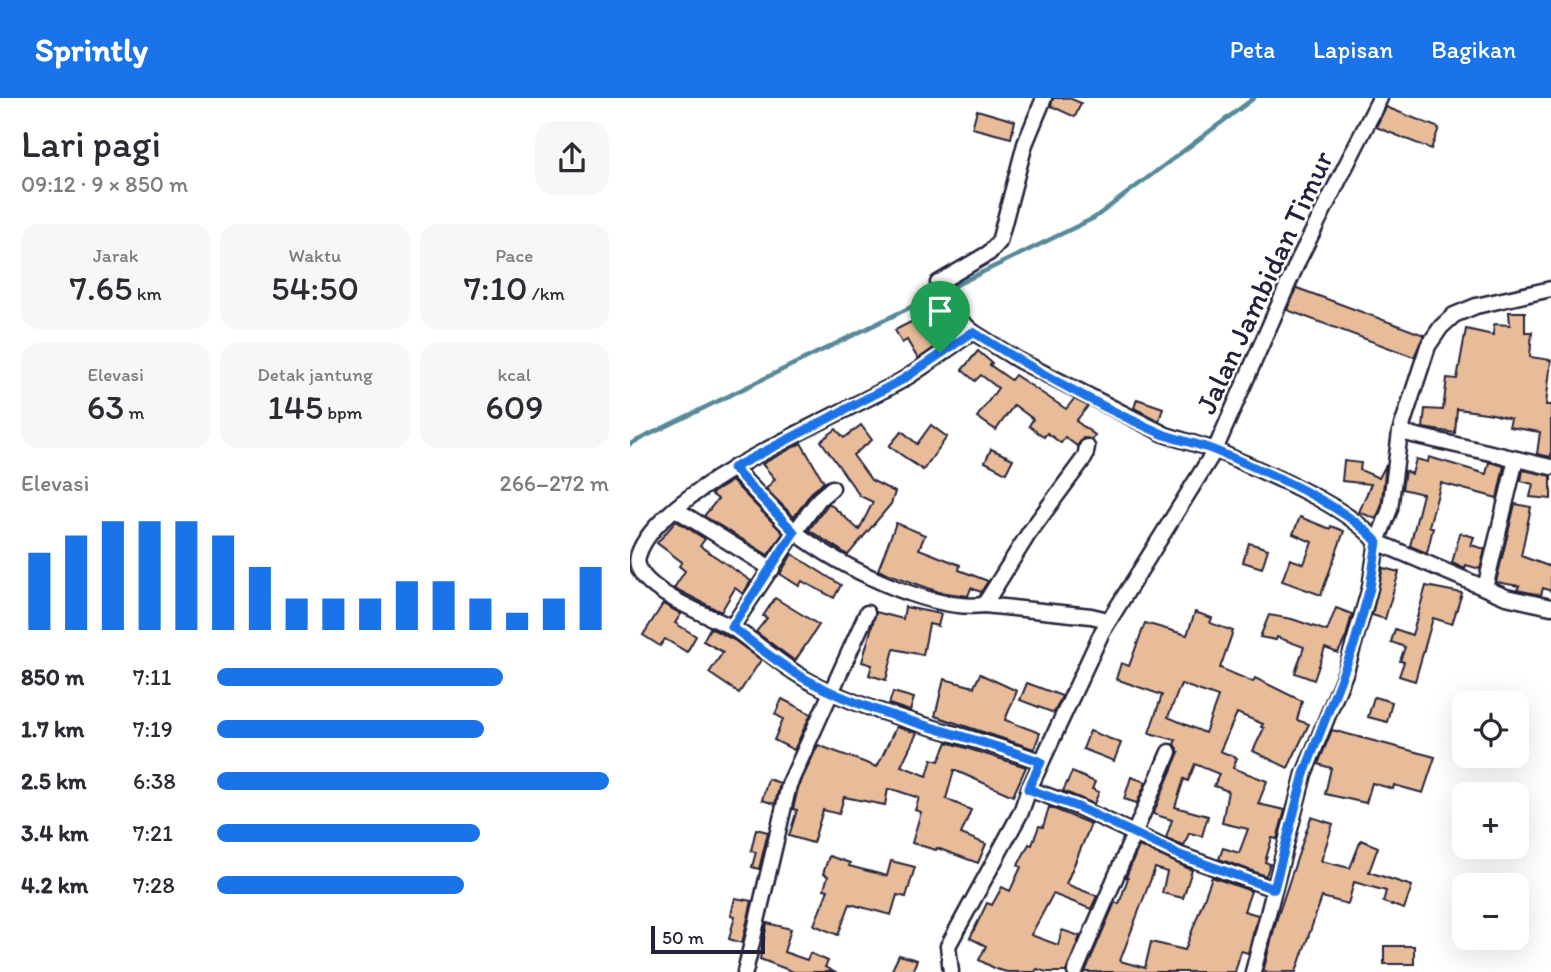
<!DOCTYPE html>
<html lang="id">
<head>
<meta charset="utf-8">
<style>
  body { margin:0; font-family:Itim,sans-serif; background:#f7f7f7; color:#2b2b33; height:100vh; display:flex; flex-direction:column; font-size:26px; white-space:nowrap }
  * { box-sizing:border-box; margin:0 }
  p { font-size:23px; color:#7c7c81 }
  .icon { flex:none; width:38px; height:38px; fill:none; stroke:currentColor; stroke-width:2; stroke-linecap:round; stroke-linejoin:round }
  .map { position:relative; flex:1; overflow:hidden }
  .side { display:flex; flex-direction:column; background:#fff; width:630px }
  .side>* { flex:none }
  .controls { position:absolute; left:822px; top:593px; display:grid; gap:14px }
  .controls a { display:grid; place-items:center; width:77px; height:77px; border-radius:14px; background:#fff; box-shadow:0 7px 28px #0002; font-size:35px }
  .scale { position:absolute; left:21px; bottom:18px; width:114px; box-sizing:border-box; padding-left:7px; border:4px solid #22223b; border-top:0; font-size:19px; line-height:24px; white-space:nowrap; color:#22223b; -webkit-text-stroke:5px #fff; paint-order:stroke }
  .pin { position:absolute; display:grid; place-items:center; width:60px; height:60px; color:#fff; margin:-72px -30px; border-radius:50% 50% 50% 0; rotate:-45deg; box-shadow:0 0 7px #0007 }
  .pin .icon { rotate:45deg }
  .round { display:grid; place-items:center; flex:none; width:74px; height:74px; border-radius:21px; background:#f7f7f7 }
  .summary { display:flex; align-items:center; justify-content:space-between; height:119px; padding:0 21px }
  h1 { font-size:38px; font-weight:600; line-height:52px }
  .figures { display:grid; grid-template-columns:repeat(3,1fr); gap:10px; height:119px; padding:7px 21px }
  .figures div { display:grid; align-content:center; border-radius:18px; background:#f7f7f7; text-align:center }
  .figures b { font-size:35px; font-weight:600 }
  .figures small { font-size:19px; font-weight:400 }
  .figures p { font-size:19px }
  .chart { height:196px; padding:14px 21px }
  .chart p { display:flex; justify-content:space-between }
  .chart svg { width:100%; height:126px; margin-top:7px; stroke:#1a73e8; stroke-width:6 }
  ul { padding:0 21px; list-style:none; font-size:23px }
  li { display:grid; grid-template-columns:112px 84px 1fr; align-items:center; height:52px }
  li i { height:18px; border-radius:9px; background:#1a73e8 }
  header { display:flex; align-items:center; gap:42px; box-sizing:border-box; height:98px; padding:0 35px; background:#1a73e8; color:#fff }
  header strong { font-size:33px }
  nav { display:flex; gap:38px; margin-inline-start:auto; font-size:24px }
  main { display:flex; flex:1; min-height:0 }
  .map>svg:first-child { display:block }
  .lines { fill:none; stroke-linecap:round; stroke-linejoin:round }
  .stream { stroke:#588999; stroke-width:4.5 }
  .building { fill:#e9bc99; stroke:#22223b; stroke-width:2; fill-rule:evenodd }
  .street-casing { stroke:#22223b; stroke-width:19 }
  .street { stroke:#fff; stroke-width:14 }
  .route-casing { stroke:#fff; stroke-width:14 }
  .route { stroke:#1a73e8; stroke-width:9 }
  .labels { text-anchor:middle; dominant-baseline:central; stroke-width:5; stroke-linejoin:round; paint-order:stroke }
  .street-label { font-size:30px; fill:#22223b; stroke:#fff }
</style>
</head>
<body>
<header>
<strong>Sprintly</strong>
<nav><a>Peta</a><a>Lapisan</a><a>Bagikan</a></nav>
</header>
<main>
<section class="side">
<div class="summary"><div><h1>Lari pagi</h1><p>09:12 · 9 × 850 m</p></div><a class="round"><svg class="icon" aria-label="share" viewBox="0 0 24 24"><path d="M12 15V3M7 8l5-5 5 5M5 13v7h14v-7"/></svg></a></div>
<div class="figures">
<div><p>Jarak</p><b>7.65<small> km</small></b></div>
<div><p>Waktu</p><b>54:50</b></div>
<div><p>Pace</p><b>7:10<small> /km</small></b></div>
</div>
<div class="figures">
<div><p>Elevasi</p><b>63<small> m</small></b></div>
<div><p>Detak jantung</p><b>145<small> bpm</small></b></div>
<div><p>kcal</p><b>609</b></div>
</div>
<div class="chart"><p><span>Elevasi</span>266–272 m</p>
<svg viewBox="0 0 160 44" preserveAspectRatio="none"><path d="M5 44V17M15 44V11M25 44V6M35 44V6M45 44V6M55 44V11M65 44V22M75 44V33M85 44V33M95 44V33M105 44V27M115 44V27M125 44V33M135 44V38M145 44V33M155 44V22"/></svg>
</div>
<ul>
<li><b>850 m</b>7:11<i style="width:73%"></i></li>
<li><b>1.7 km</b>7:19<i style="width:68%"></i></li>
<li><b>2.5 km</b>6:38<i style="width:100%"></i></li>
<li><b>3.4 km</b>7:21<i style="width:67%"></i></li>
<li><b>4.2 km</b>7:28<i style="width:63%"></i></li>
</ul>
</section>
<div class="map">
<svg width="921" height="874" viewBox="0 0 921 874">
  <rect width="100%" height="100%" fill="#fff"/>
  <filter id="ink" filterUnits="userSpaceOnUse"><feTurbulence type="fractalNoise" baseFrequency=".0143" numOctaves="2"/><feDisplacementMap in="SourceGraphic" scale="14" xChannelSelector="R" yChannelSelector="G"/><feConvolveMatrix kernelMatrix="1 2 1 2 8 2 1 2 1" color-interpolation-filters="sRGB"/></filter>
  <g filter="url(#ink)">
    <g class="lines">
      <polyline class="stream" points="0,346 464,120 624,0"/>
    </g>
    <g class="building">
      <polygon points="423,0 439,0 451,5 445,19 421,8"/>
      <polygon points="756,9 809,30 801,51 746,29"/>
      <polygon points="347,12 385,23 381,40 342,30"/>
      <polygon points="667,190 794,237 784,259 657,212"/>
      <polygon points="309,210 316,222 296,233 305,249 288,261 277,242 272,245 265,232"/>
      <polygon points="879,214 895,214 895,234 902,234 900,259 921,262 916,307 921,307 921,359 907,356 910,334 879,329 881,321 863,316 827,311 825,335 793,330 795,311 813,312 817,280 827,281 836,231 863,237 864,226 880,227"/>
      <polygon points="348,253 362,265 360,267 381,282 385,277 436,311 444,301 458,308 446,323 465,337 462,341 453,340 447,348 435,339 431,345 417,335 414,339 399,328 403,321 384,307 366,332 347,319 368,290 351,277 345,283 332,272"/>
      <polygon points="507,301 533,310 529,323 504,310"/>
      <polygon points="231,327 242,342 223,357 241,382 265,394 261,406 218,457 179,432 199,405 229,432 243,404 230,398 191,343 206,331 214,340"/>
      <polygon points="301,327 317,339 293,372 259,348 272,333 287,346"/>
      <polygon points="171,345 194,384 181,395 164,419 136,391 145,381 132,366"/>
      <polygon points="361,351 383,361 376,375 355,364"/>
      <polygon points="799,359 856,376 859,364 874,368 867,400 811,385 799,428 803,430 797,455 780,448 793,396 772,391 775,373 782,376 786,361 798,364"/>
      <polygon points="714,363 731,365 730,372 749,380 756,367 751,409 746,421 729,414 741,386 712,383"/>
      <polygon points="893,372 921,378 921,401 900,399 903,386 891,383"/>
      <polygon points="102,383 153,435 138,457 74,418 88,401 81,396"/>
      <polygon points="885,406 901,409 891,458 921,469 921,493 913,490 911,497 887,492 889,488 866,484"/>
      <polygon points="670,419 700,431 701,428 714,433 691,497 652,483 660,461 674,466 682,444 663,436"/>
      <polygon points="46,423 75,441 70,448 121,483 113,496 105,490 91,514 44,490 55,473 49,468 52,464 27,445"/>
      <polygon points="266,425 295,437 289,451 330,467 329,472 358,483 351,494 341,490 338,498 309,494 248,472"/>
      <polygon points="830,435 844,439 841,447 855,451 850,471 836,467 835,471 822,465"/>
      <polygon points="619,445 638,451 632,470 613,464"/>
      <polygon points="162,456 211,487 204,500 172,483 169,488 150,476"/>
      <polygon points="753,470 769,474 755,521 742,517"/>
      <polygon points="796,488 832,495 822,526 803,520 785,583 769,578 774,564 770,563 775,549 761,544 765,531 782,537"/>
      <polygon points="145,500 189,527 165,563 126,534 137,520 133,518"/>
      <polygon points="33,506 51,516 45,525 66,538 57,554 35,541 30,548 13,537"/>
      <polygon points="275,509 311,516 308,528 299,526 293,557 264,551 256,582 239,577 242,567 232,564 246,514 273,521"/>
      <polygon points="706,510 722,516 716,539 708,555 695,550 684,582 665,575 674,549 647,539 646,542 630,539 639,517 662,521 697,533"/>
      <path d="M565,514l17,6 -2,5 23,8 -13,37 33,14 2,-4 47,23 -5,19 12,4 -21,44 -35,-17 11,-23 -3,-1 2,-3 -26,-11 -17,38 17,7 -4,10 34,13 -9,23 27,6 -8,29 -5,-1 -7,24 5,2 -4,12 -47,-17 4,-11 16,5 9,-24 -26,-6 6,-32 -14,-5 5,-12 -24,-10 -7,17 -4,-2 -9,28 33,9 -6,20 -13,-3 -5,13 -18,-8 6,-18 -19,-6 26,-62 -5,-8 2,-4 -27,-7 13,-38 -46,-16 5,-16 8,3 16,-43 42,12zM551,586l37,13 -13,36 -37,-16z"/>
      <polygon points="80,530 104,542 131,562 109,595 79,575 93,554 73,543"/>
      <polygon points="350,576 387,593 375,622 410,635 404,651 305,618 314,581 344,589"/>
      <polygon points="397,585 432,598 424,615 390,602"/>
      <polygon points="263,594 284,600 280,613 259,606"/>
      <polygon points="744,599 762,604 757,624 738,619"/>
      <polygon points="152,601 181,616 164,652 144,642 153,621 145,616"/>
      <polygon points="266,629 287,635 271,668 297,678 302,661 309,663 317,644 396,669 383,698 324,672 316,701 341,712 331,736 356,746 348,765 307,750 306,752 282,745 291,714 285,712 289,700 265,692 258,691 255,707 214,699 209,716 193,712 183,745 159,738 167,712 163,711 168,690 188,647 247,669"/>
      <polygon points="702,632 805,659 793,695 764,687 763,691 742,685 736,705 695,696 701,670 688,666"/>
      <polygon points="460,633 491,645 484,663 453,651"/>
      <polygon points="442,674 465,684 462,691 469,694 464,706 433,693"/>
      <polygon points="501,679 516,684 507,705 494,701"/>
      <polygon points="138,681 150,685 145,706 132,702"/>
      <polygon points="419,709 461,726 436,786 467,798 461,811 423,796 401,837 428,847 432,832 450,838 436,874 416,874 407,871 405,874 377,874 366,871 349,862 356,848 340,840 357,805 362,807 372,789 380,793 391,769 388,767 399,746 402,747 409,728 413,729"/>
      <polygon points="681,719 703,726 691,763 720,770 731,742 748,749 739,774 782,788 774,811 753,804 756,793 724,784 718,806 692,799 666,874 633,874 647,820"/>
      <polygon points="126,731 138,734 129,771 122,769 126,754 121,753"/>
      <polygon points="509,748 562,772 553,800 532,795 537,774 525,770 490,863 515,870 521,844 555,852 582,779 621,793 614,813 628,817 618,855 611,853 605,874 455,874 485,804 489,806 498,780 496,779"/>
      <polygon points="199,758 220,765 219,768 257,778 261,763 285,769 276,799 267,797 261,817 220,806 208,837 184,827 198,792 194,791 198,778 193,776"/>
      <polygon points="105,800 122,803 112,845 99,841 105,818 101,817"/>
      <polygon points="137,825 161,831 154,854 177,862 180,855 198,863 195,869 204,874 164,874 130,861"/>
      <rect x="754" y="848" width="30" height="18"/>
      <polygon points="269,857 287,862 282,874 261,874"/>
    </g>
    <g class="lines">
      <g class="street-casing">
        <g id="street">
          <path d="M750,0l-81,161 -84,191c49,23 128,52 162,92l129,55 45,10"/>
          <path d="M343,234c-25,16 -49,36 -74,50 -60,34 -242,108 -261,174 -8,31 68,58 91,70 27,14 50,39 78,54 68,38 160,53 234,82"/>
          <polyline points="770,334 921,369"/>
          <polyline points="103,370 165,434 189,401 202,390"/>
          <polyline points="47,412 142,471"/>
          <polyline points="855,490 886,361"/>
          <polyline points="354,507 461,518 478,522"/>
          <path d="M102,529l63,-95c43,33 133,80 189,73l45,-72 56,-76 2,-10"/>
          <polyline points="399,691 448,709 550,757 644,791"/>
          <polyline points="115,874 159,687 237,515"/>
          <polyline points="321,874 318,848 391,714 399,691 472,534 585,352 536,337 388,262 343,234 322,215 308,185 359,155 369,144 395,46 414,0"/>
          <polyline points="445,874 539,654"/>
          <polyline points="623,874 674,676 716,573 740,490 747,444 760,411 770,334 798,248 811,229 824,217 846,208 921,191"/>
        </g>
      </g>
      <use href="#street" class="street"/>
    </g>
  </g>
  <g class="lines" filter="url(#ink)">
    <g class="route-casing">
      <path id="route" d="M343,234c61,38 126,75 192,103 17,6 35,9 51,16 46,19 130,54 161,91l-7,46 -16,57 -50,129 -30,115 -94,-34 -102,-48 -50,-18 13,-27c-75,-29 -163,-43 -234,-82 -26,-14 -51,-35 -75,-53l62,-95 -61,-64 169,-88z"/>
    </g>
    <use href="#route" class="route"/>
  </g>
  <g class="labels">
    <g class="street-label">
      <text transform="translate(634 184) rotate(-65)">Jalan Jambidan Timur</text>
    </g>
  </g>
</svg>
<div class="controls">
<a><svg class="icon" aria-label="locate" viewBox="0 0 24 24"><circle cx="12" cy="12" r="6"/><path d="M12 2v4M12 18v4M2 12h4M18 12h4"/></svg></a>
<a>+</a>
<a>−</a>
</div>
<div class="scale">50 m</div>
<div class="pin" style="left:310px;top:255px;background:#1e9e55"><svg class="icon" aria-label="arrive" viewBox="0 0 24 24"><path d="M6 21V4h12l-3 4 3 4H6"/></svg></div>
</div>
</main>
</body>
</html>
